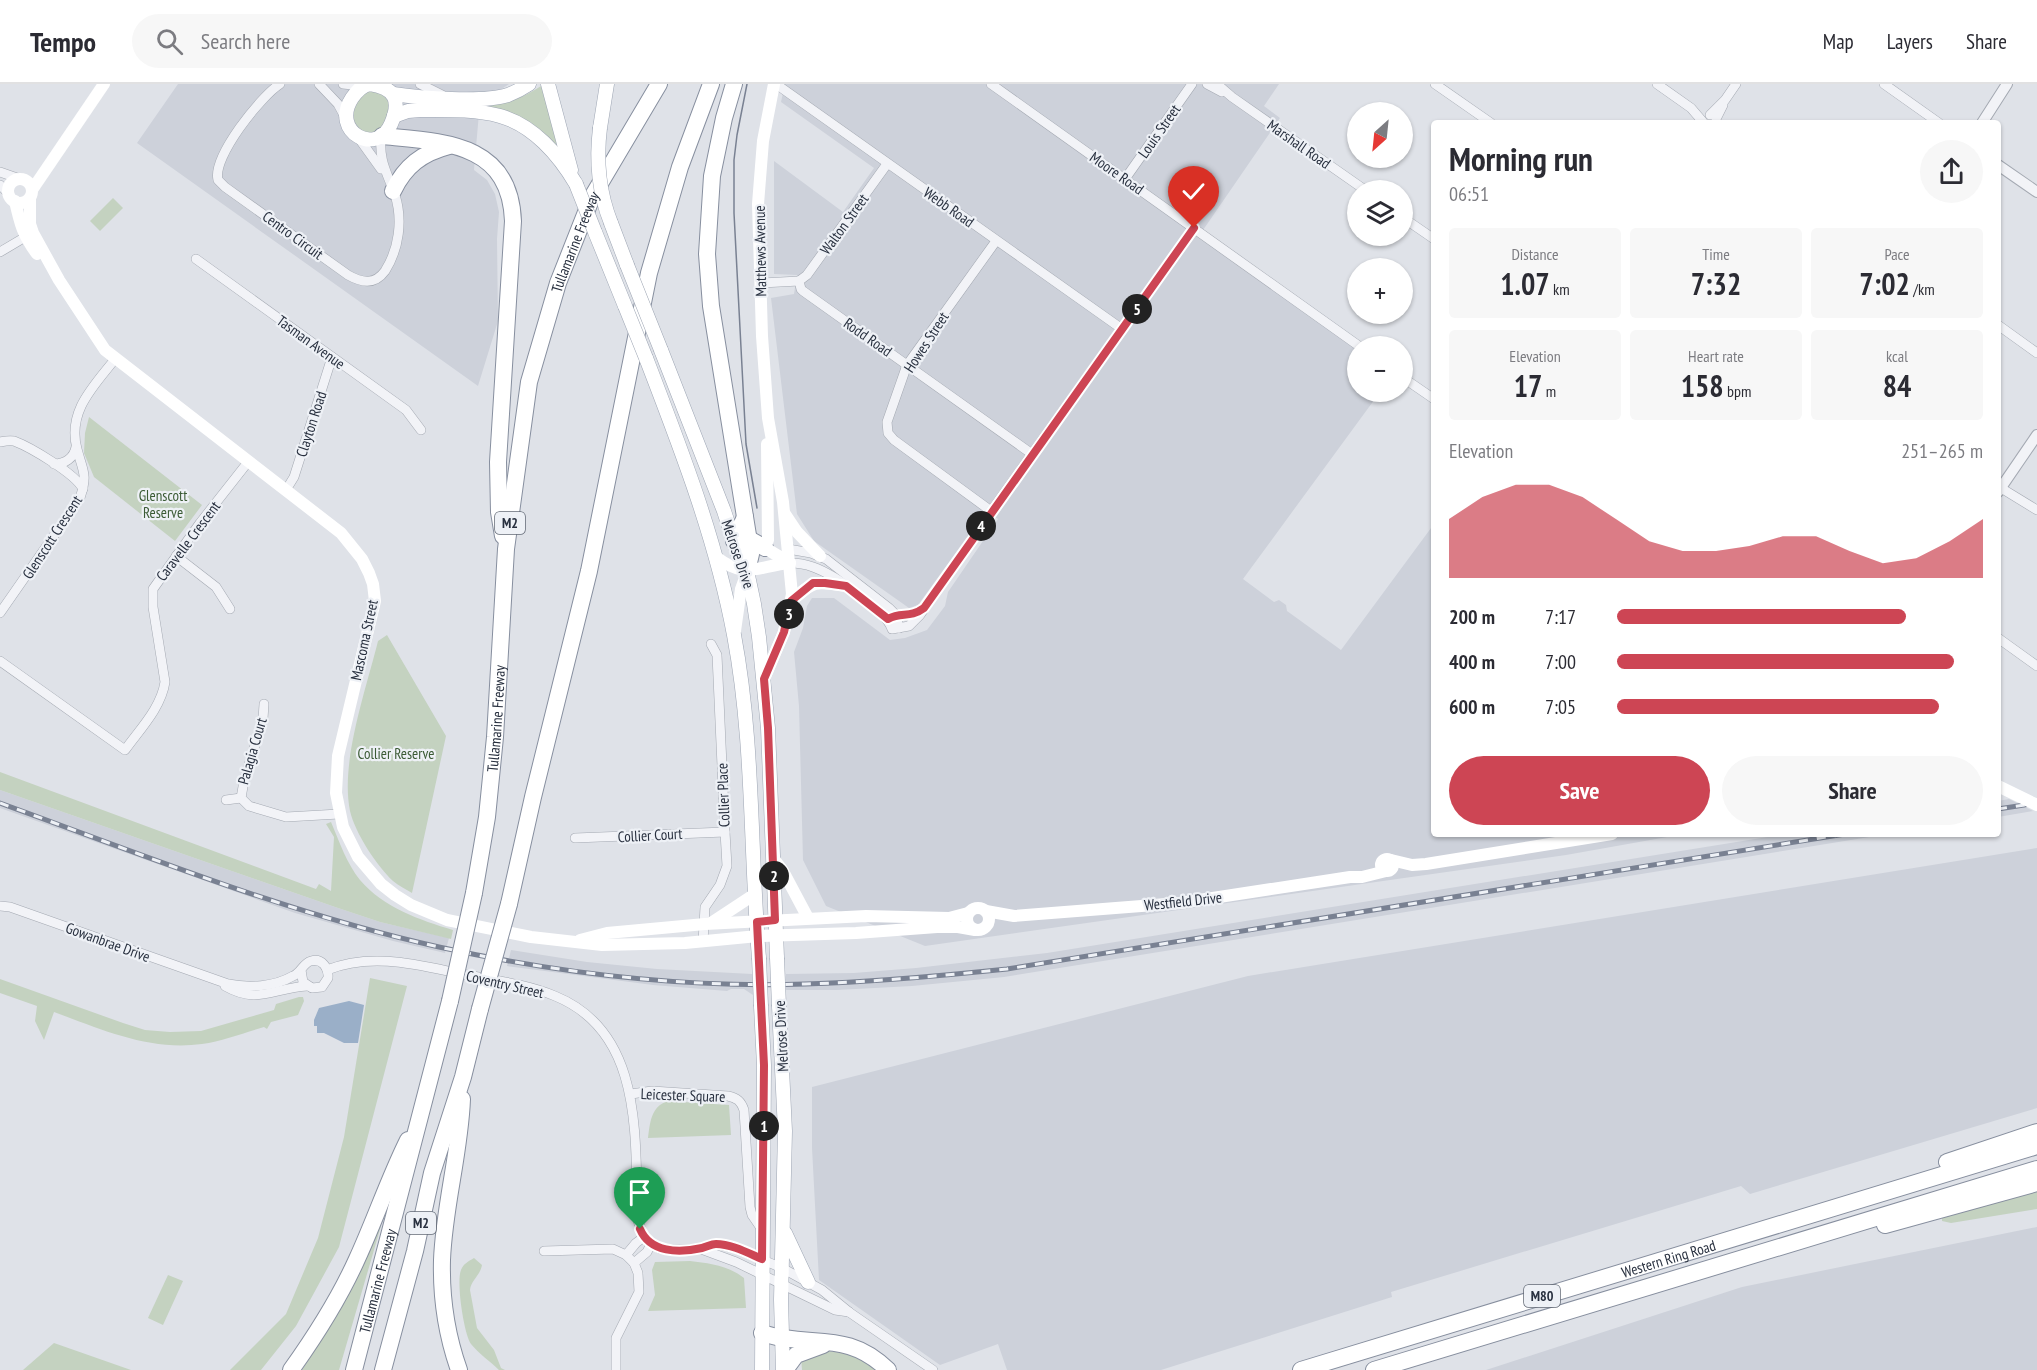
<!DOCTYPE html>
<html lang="en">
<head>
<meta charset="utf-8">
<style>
  body { margin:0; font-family:"PT Sans Narrow",sans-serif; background:#f7f7f7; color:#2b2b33; height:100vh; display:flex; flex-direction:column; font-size:22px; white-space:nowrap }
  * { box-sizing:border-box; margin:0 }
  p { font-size:20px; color:#7c7c81 }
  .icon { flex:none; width:33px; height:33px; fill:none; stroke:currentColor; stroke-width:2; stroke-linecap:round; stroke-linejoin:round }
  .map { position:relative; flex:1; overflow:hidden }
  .side { position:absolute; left:1431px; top:36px; width:570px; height:717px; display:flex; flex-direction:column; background:#fff; border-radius:6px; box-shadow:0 2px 4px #0004 }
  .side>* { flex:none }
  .needle { width:39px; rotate:207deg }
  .tools { position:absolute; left:1347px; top:18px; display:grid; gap:12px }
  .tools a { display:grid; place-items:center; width:66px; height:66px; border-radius:50%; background:#fff; box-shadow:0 2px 4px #0004; font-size:30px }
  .pin { position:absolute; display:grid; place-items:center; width:51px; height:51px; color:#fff; margin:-62px -26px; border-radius:50% 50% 50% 0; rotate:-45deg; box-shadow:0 0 6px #0007 }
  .pin .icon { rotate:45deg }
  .km { position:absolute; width:30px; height:30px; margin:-15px; border-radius:50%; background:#222; color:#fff; font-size:16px; line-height:30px; text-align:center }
  .round { display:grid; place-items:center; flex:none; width:63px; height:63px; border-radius:32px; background:#f7f7f7 }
  .overview { display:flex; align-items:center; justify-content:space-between; height:102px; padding:0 18px }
  h1 { font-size:33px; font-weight:700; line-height:45px }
  .stats { display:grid; grid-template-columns:repeat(3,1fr); gap:9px; height:102px; padding:6px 18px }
  .stats div { display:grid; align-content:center; border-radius:6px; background:#f7f7f7; text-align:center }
  .stats b { font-size:30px; font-weight:700 }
  .stats small { font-size:16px; font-weight:400 }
  .stats p { font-size:16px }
  .chart { height:168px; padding:12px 18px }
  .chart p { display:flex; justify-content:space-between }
  .chart svg { width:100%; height:108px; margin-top:6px; fill:#cd4554; opacity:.7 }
  .primary-button { display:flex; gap:12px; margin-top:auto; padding:12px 18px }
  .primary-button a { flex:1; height:69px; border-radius:36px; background:#cd4554; color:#fff; font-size:24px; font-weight:700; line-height:69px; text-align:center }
  .primary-button a+a { background:#f7f7f7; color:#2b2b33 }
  ul { padding:0 18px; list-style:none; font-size:20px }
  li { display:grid; grid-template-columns:96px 72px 1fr; align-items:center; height:45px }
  li i { height:15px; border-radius:8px; background:#cd4554 }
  header { display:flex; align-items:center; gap:36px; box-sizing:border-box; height:84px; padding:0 30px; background:#fff; border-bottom:2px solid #e1e1e2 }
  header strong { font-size:28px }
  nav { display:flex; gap:33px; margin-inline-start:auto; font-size:21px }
  .search { width:420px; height:54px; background:#f7f7f7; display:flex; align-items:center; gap:15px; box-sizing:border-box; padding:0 21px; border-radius:33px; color:#7c7c81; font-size:22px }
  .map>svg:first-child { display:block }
  .built { fill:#cdd1da }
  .green { fill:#c4d2c0 }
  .water { fill:#9aafc8 }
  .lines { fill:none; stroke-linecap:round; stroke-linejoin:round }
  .minor-casing { stroke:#a4a9b2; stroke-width:10 }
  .tertiary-casing { stroke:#a4a9b2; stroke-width:12 }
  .primary-casing { stroke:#9ea6b4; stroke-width:15 }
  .motorway-casing { stroke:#878f9f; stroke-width:18 }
  .minor { stroke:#f2f3f7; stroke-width:9 }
  .tertiary { stroke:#f2f3f7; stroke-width:10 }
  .secondary { stroke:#fff; stroke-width:12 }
  .primary { stroke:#fff; stroke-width:14 }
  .motorway { stroke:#fff; stroke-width:16 }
  .tram { stroke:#798192; stroke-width:1.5 }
  .rail-casing { stroke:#798192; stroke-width:5 }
  .rail { stroke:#eef1f6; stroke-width:3; stroke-dasharray:9; stroke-linecap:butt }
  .primary-bridge-casing { stroke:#9ea6b4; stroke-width:15; stroke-linecap:butt }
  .motorway-bridge-casing { stroke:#878f9f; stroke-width:18; stroke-linecap:butt }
  .secondary-bridge { stroke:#fff; stroke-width:12 }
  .primary-bridge { stroke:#fff; stroke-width:14 }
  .motorway-bridge { stroke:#fff; stroke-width:16 }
  .route-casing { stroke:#fff; stroke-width:12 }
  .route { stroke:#cd4554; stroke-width:8 }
  .labels { text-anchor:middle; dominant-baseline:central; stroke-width:4.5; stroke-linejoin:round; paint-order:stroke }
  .shield { fill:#eef1f6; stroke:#636a76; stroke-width:1.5 }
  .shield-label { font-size:14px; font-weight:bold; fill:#28303f }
  .street-label { font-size:15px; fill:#28303f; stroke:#eef1f6 }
  .park-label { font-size:15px; fill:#3b5b35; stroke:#eef1f6 }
</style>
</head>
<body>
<header>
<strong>Tempo</strong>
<div class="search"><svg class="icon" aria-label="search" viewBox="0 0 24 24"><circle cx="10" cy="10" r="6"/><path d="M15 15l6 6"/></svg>Search here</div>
<nav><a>Map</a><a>Layers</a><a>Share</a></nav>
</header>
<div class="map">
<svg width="2037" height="1286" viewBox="0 0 2037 1286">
  <rect width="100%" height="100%" fill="#dfe2e8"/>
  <g class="built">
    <polygon points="178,0 509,0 500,6 482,9 479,29 474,86 487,96 495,110 499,128 497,155 498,237 478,302 137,59"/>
    <polygon points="785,0 1279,0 1264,22 1280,34 1201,149 1358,262 1358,308 1380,308 1243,495 1274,518 1279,516 1286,521 1287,527 1341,566 1434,440 1434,750 1684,750 1566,771 925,862 826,822 803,776 799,622 794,568 803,544 807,522 812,514 834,514 890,556 905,554 927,546 945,522 948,508 998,435 986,427 918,521 909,524 814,457 797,430 771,214 794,210 797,191 774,190 774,77 843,128 874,84 781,18"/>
    <polygon points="0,706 335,823 380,838 449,854 445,869 393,857 295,829 0,724"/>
    <polygon points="2009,715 2033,727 1998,733 1998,717"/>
    <polygon points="1786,750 1888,750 1004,893 912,902 837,906 786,906 786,890 854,889 916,884 1047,869"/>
    <polygon points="2037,764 2037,1024 1750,1110 1741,1102 1391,1208 1392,1213 1161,1286 1007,1286 998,1260 940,1281 819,1196 812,1064 812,1003 1248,892"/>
    <polygon points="511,866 587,878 657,885 752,890 753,911 744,905 731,905 727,907 653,901 507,882"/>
    <polygon points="2037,1143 2037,1286 1486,1286 1742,1203"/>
  </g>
  <g class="green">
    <path d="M541,2l11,32 7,31 -86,-46c28,3 45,-2 68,-17z"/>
    <path d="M370,7c35,-1 15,55 -9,39 -15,-11 -5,-33 9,-39z"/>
    <polygon points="113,114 123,124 100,147 90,137"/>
    <polygon points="89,333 202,421 175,457 94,393 84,369 85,349"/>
    <path d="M387,551l59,101 -34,157c-6,-4 -13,-7 -19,-12 -16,-15 -38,-48 -43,-70 -10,-49 16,-121 28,-170z"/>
    <path d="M0,688l316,117 3,-5 12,7 3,-54 -8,-13 5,-2c8,19 16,42 29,58 24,28 60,40 93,50l-2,9 -71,-17 -45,-15 -335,-117z"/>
    <polygon points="370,894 407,902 339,1163 296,1242 261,1286 230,1286 286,1230 318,1154 344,1053"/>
    <path d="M0,895l123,44 22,7 25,2 31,-1 73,-21 2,-6 23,-7h4l1,4 -6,14 -27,7 -4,7 -3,-2c-20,6 -41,14 -62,17 -53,7 -99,-14 -148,-32l-10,28 -9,-19 2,-15 -37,-13z"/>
    <path d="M668,1017l61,4 2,30 -83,3c2,-15 3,-32 20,-37z"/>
    <polygon points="2037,1107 2037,1125 1951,1139 1942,1137 1942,1134 1946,1132"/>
    <polygon points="379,1141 381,1142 339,1286 302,1286 333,1236"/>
    <path d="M474,1174l8,7c-2,11 -11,15 -12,25l7,38 17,22 7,18 4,2h-6c-9,-9 -20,-16 -28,-26 -7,-10 -15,-62 -10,-74 2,-6 8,-9 13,-12z"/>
    <path d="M690,1177c19,2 39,5 54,17l2,30 -98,3 7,-16 -3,-25 3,-8z"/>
    <polygon points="168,1191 183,1197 163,1241 148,1234"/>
    <polygon points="54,1259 131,1286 23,1286"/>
    <polygon points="828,1267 849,1270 879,1286 802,1286 801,1273"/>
  </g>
  <polygon class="water" points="349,917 364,921 358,959 344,959 324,949 317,949 317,942 314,942 314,936 319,924"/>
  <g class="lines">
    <g class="minor-casing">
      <g id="minor">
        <path d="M280,0c-19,12 -68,73 -62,96l7,7 123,88c14,8 27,10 37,-4 14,-22 18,-51 10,-76 -8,-23 -16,-33 -14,-58"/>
        <polyline points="319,0 338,20 345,33"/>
        <polyline points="343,0 363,2"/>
        <polyline points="420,0 442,11"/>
        <polyline points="776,0 1122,245"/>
        <polyline points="991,0 1359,262"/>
        <polyline points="1207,0 1222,8"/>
        <polyline points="1217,0 1232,13 1365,106"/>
        <polyline points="1435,0 1491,39"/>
        <polyline points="1657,0 1691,24 1703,38"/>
        <polyline points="1884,0 1939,39"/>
        <polyline points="1710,31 1725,16 1736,0"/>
        <polyline points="1716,35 1723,21"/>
        <polyline points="358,53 381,85"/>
        <polyline points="0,88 20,95"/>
        <polyline points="1125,95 1192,0"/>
        <polyline points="0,101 9,110"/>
        <polyline points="1402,133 1434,155"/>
        <polyline points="0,168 32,149"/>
        <polyline points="196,175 406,326 421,346"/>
        <polyline points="799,197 801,205 803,207 1032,370"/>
        <polyline points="799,197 807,191 887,80"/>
        <polyline points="761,199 799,197"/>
        <polyline points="1998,241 2037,269"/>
        <polyline points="1402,293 1434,315"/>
        <path d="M0,358c5,-1 9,-2 14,-1 16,6 62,33 69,48"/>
        <path d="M54,380c11,0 20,-6 22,-17"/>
        <polyline points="2001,404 2037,426"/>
        <polyline points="286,406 294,393 332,273"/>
        <polyline points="991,427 894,356 888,349 887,338 907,281 996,157"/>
        <polyline points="788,465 811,469 826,475 889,524 896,531 899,544"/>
        <polyline points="176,472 216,503 230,525"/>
        <path d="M790,479c7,0 15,1 23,4 20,7 72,42 79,62l17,-3 11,-11 60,-88 214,-299"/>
        <path d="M0,529l80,-115c8,-24 3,-26 -3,-49 -10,-38 17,-63 38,-90"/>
        <polyline points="893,532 909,532 922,525"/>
        <polyline points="1998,554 2037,582"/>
        <path d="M0,577l125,89c15,-21 36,-42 40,-68l-12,-75v-18l47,-66 48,-61"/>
        <polyline points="264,620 263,635 244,697 241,714 249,722 286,733 339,730"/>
        <polyline points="226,716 241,714"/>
        <polyline points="575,754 725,748"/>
        <path d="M0,822l10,1 218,77c21,4 46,3 65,-8 8,-3 10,-13 18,-15 11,-3 18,7 17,17l-6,9 -10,1 -9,-6 -2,-12"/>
        <polyline points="703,858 705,823 720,801 727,782 725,748 717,571 711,560"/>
        <path d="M327,886c45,-18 91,-5 135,4 31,6 64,10 93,22 91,37 79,146 83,225l6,16 10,9 7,3h39l15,-5 17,3 50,21 40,22 27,22 84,58"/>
        <path d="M225,902c33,19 48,2 82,0"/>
        <path d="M631,1010l21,-3 76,5c9,2 13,5 16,14l6,97 2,8 11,16"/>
        <polyline points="701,1165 736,1178 835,1226 849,1228"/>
        <polyline points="544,1167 613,1165 626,1171 634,1179 638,1189 639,1208 616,1254 616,1286"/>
        <polyline points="626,1171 636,1159 644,1153"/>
        <polyline points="634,1179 647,1168 651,1160"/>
      </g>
    </g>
    <g class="tertiary-casing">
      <g id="tertiary">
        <polyline points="1982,39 2007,0"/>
        <polyline points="1998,81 2037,108"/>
        <polyline points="1998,408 2037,351"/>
      </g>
    </g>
    <g class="primary-casing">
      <g id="primary">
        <path d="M370,0c26,4 31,17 21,40 -14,33 -61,8 -39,-26 5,-7 10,-13 18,-14z"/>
        <polyline points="548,0 571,86"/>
        <path d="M393,10c27,4 90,9 115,1 8,-3 15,-7 21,-11"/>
        <path d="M394,32l14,-5 12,-1c26,0 55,-1 80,6 33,9 59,39 76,68"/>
        <polyline points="600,44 607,0"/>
        <polyline points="611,139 627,181"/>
        <polyline points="595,148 625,222"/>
        <polyline points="661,266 724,427 740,476 747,487 754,520 759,553 768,644 777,874"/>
        <path d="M646,274c35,91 70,181 88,277 20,106 16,216 25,323"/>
        <polyline points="761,922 764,981 762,1286"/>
        <polyline points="779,922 785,1047 781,1216 783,1286"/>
        <polyline points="785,1149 808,1198"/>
      </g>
    </g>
    <g class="motorway-casing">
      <g id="motorway">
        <polyline points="734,0 724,34 712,92 707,170 711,222 751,470 747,487"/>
        <path d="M382,52c61,6 128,6 131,85l-15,241 1,50 4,24"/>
        <path d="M393,107c12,-25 29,-38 56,-45"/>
        <polyline points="749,455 765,464"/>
        <polyline points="734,457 745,433"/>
        <path id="s1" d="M474,809l13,-76 8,-80 11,-188 23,-167 29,-99 34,-86 67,-113"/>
        <polyline points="509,820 533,713 589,487 649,189 680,83 711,0"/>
        <polyline points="1947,1078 2037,1048"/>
        <polyline points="1885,1141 2037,1099"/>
        <path d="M762,1249c50,16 84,-4 126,37"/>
        <path d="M291,1286c25,-35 48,-71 66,-111 18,-39 32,-81 51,-119"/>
        <path id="s2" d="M354,1286l96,-369"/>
        <polyline points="383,1286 415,1167 432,1089 463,993 480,925"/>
        <path d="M459,1286c-12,-34 -18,-73 -17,-110 2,-54 18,-107 20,-161"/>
        <polyline points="785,1286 796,1271 823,1261"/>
        <path id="s3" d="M1301,1286l736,-224"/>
        <polyline points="1374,1286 2037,1085"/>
      </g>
    </g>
    <use href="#minor" class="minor"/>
    <use href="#tertiary" class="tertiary"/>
    <g class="secondary">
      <circle cx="20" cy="107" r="12"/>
      <polyline points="32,106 104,0"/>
      <polyline points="30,114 30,140 33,149 59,196 105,266 341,449 362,475 369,489 373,500 375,517 338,672 336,709 343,743 358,773 381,800 395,811 411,821 447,836 531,853 602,861 685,859 758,852 856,849 937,843 958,843 975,846"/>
      <path d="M15,117c5,23 8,34 22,53"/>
      <polyline points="785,430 797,448 820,472"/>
      <polyline points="765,464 768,456 767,360"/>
      <polyline points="765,464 790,479"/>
      <path d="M716,473c30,23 42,9 74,6"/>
      <path d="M791,517c23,-21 25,-20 55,-15"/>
      <polyline points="735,547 741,505 749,483"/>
      <polyline points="764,595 784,548 792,510 783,418 768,334 762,252 758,120 763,57 774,0"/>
      <polyline points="773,774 783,787 808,834"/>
      <circle cx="1387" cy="781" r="6"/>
      <polyline points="1391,776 1412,781 1426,780 1612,750"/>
      <circle cx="978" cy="835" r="11"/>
      <polyline points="986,827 1014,832 1180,819 1350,793 1362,793 1386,787"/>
      <polyline points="711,839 755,810"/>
      <polyline points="580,856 607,849 705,840 866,832 949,834 968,829"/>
    </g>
    <use href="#primary" class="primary"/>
    <use href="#motorway" class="motorway"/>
    <polyline class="tram" points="747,0 737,51 734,76 734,129 746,360 757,424"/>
    <g class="rail-casing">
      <g id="rail">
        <path d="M0,719c144,52 289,111 439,144 118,26 245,41 366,37 68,-2 135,-8 202,-15l838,-135"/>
        <polyline points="1998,725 2037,719"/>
      </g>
    </g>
    <use href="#rail" class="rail"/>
    <g class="primary-bridge-casing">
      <g id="primary-bridge">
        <path d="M600,44c-4,32 -1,65 11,95"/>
        <polyline points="576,100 595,148"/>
        <polyline points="627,181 661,266"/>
        <polyline points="625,222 646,274"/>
        <polyline points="759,874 761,922"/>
        <polyline points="777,874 779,922"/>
      </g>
    </g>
    <g class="motorway-bridge-casing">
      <g id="motorway-bridge">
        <polyline points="450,917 474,809"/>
        <polyline points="480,925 509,820"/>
      </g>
    </g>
    <polyline class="secondary-bridge" points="1998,702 2037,721"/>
    <use href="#primary-bridge" class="primary-bridge"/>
    <use href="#motorway-bridge" class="motorway-bridge"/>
  </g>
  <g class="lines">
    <g class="route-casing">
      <path id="route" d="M640,1145c10,24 39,24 62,19 5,-1 9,-4 14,-4 15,0 32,9 46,15l2,-194 -7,-143 18,-2 -7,-192 -4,-49 20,-47 7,-31 22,-18h12l21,3 42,33c14,-8 21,0 36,-11l270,-380"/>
    </g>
    <use href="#route" class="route"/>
  </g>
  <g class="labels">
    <g class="shield">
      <rect x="495" y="428" width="30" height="22" rx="4.5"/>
      <rect x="406" y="1128" width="30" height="22" rx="4.5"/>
      <rect x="1524" y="1201" width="36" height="22" rx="4.5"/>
    </g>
    <g class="shield-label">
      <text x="510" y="439">M2</text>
      <text x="421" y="1139">M2</text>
      <text x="1542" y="1212">M80</text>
    </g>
    <g class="street-label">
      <text transform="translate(1159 47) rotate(-55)">Louis Street</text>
      <text transform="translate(1299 60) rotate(35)">Marshall Road</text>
      <text transform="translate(1117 89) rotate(35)">Moore Road</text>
      <text transform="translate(949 123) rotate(35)">Webb Road</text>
      <text transform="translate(844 140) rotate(-54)">Walton Street</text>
      <text transform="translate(293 151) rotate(36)">Centro Circuit</text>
      <text stroke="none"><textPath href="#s1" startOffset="662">Tullamarine Freeway</textPath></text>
      <text transform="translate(760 167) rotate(-91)">Matthews Avenue</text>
      <text transform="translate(868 253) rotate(35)">Rodd Road</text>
      <text transform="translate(311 258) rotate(36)">Tasman Avenue</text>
      <text transform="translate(926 258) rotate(-57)">Howes Street</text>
      <text transform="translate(311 340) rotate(-72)">Clayton Road</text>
      <text transform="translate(52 453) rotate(-57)">Glenscott Crescent</text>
      <text transform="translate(188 457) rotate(-53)">Caravelle Crescent</text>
      <text transform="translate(738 470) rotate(71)">Melrose Drive</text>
      <text transform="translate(364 556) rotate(-78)">Mascoma Street</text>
      <text stroke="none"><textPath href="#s1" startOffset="176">Tullamarine Freeway</textPath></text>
      <text transform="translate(252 667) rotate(-74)">Palagia Court</text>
      <text transform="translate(723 711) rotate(-92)">Collier Place</text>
      <text transform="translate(650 751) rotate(-3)">Collier Court</text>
      <text transform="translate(1183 817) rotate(-6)">Westfield Drive</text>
      <text transform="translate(108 858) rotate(20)">Gowanbrae Drive</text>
      <text transform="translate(505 900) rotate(13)">Coventry Street</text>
      <text transform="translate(781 952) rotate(-93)">Melrose Drive</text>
      <text transform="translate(683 1011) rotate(2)">Leicester Square</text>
      <text stroke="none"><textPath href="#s3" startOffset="384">Western Ring Road</textPath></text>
      <text stroke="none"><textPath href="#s2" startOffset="92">Tullamarine Freeway</textPath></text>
    </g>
    <g class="park-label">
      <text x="163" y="411">Glenscott<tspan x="163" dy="17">Reserve</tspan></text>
      <text x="396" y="669">Collier Reserve</text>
    </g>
  </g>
</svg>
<div class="tools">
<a><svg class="needle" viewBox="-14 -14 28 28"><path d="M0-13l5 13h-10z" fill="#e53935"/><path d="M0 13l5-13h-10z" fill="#7c7c81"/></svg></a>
<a><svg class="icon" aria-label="layers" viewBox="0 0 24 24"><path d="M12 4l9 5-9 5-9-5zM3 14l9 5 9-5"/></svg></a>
<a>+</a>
<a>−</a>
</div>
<div class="pin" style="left:640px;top:1145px;background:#1e9e55"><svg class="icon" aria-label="arrive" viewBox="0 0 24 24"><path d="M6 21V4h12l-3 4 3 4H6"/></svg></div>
<div class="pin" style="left:1194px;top:144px;background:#d93025"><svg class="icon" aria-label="check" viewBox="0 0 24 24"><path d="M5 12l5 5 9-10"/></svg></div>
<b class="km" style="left:764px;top:1042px">1</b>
<b class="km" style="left:774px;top:792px">2</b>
<b class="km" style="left:789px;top:530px">3</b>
<b class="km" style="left:981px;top:442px">4</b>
<b class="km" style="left:1137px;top:225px">5</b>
<section class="side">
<div class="overview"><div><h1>Morning run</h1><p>06:51</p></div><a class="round"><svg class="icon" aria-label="share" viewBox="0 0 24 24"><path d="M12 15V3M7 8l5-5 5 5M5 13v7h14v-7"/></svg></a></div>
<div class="stats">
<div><p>Distance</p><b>1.07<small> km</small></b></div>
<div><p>Time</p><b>7:32</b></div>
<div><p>Pace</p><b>7:02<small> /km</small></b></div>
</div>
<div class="stats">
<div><p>Elevation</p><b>17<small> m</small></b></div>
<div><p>Heart rate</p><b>158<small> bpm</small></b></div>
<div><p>kcal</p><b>84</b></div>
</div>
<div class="chart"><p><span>Elevation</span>251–265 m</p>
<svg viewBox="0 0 160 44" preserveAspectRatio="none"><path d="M0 44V20L10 11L20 6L30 6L40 11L50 20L60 29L70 33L80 33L90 31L100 27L110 27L120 33L130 38L140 36L150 29L160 20V44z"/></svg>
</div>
<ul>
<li><b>200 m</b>7:17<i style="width:79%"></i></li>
<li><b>400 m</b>7:00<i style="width:92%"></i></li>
<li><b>600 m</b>7:05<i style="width:88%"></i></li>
</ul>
<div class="primary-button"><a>Save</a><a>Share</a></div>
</section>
</div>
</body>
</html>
